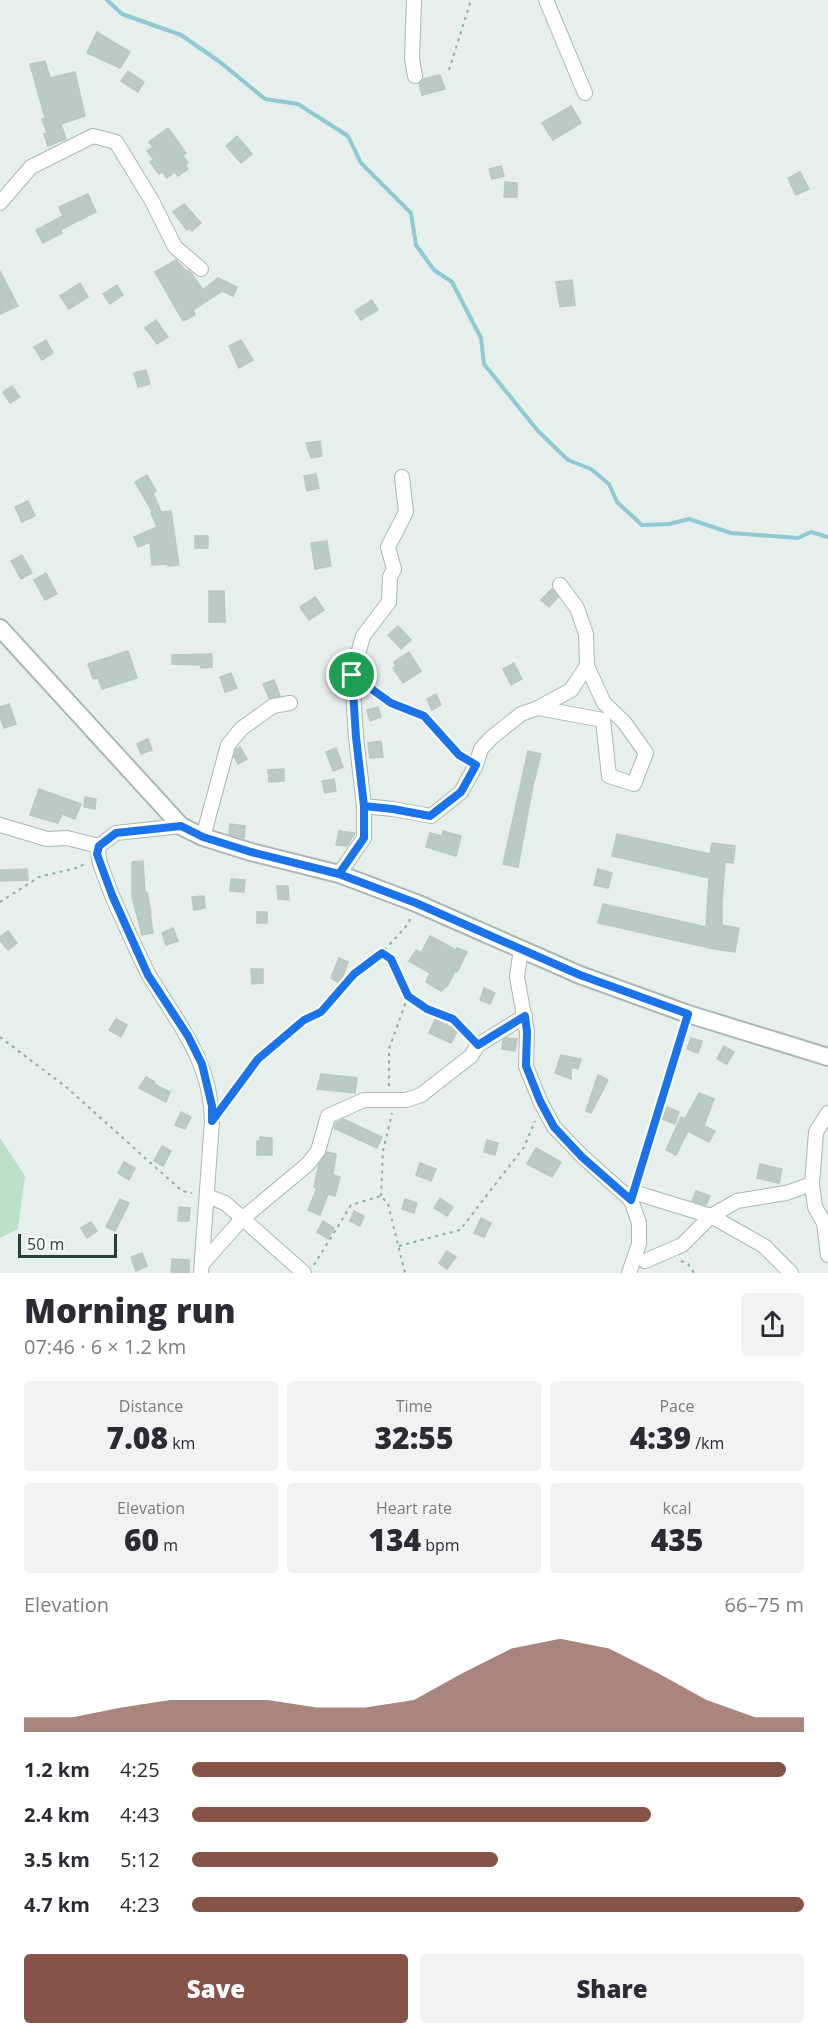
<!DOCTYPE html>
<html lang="en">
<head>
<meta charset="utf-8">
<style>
  body { margin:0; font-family:"Open Sans",sans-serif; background:#f2f2f3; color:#2b2b33; height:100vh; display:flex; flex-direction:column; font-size:22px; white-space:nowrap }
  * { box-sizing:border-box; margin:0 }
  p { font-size:20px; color:#7c7c81 }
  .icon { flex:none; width:33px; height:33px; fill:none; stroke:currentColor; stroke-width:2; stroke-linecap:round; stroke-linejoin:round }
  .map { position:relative; height:1273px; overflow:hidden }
  .side { display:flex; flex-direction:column; background:#fff; flex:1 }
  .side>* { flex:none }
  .scale { position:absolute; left:18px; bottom:15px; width:99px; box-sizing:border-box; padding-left:6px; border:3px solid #24423a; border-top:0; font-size:16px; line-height:21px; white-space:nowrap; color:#24423a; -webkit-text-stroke:4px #f7fbf9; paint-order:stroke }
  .pin { position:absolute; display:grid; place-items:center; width:51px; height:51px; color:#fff; margin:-26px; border:3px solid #fff; border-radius:50%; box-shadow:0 2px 6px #0007 }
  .round { display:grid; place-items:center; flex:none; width:63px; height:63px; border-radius:6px; background:#f2f2f3 }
  .overview { display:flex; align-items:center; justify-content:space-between; height:102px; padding:0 24px }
  h1 { font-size:33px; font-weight:800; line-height:45px }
  .metrics { display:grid; grid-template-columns:repeat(3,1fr); gap:9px; height:102px; padding:6px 24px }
  .metrics div { display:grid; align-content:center; border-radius:6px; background:#f2f2f3; text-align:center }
  .metrics b { font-size:30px; font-weight:800 }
  .metrics small { font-size:16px; font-weight:400 }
  .metrics p { font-size:16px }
  .chart { height:168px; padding:12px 24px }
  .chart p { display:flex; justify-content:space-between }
  .chart svg { width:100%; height:108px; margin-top:6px; fill:#855347; opacity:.7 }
  .button { display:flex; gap:12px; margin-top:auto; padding:12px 24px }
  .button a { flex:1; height:69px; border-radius:6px; background:#855347; color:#fff; font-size:24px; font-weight:800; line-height:69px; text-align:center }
  .button a+a { background:#f2f2f3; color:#2b2b33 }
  ul { padding:0 24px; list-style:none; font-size:20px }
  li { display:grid; grid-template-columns:96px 72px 1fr; align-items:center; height:45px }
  li i { height:15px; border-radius:8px; background:#855347 }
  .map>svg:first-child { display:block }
  .green { fill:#bfe0c8 }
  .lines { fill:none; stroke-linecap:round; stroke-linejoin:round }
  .stream { stroke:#8ec9d4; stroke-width:4 }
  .building { fill:#bbcac4; stroke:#b8c9c2; stroke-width:1.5 }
  .minor-casing { stroke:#a8b8b2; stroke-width:16 }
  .tertiary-casing { stroke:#a8b8b2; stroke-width:20 }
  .path { stroke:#86b3a5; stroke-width:2; stroke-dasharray:3 4.5; stroke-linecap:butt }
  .minor { stroke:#fff; stroke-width:14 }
  .tertiary { stroke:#fff; stroke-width:16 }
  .route-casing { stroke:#fff; stroke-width:12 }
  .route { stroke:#1a73e8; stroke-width:8 }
</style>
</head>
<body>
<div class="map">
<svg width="828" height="1273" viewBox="0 0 828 1273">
  <rect width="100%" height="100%" fill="#e6efeb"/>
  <polygon class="green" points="0,1138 25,1176 18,1229 0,1238"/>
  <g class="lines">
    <polyline class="stream" points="107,0 122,14 181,35 220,62 265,99 298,104 348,136 361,163 411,213 416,245 434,270 452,282 481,338 484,364 538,431 568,460 591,469 609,484 617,502 642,525 669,524 689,519 731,533 798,538 811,532 828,537"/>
  </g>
  <g class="building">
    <polygon points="97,32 130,52 120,68 87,53"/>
    <polygon points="45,61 50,78 75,72 85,116 61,124 66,139 48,146 44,134 47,133 42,119 45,118 30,64"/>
    <polygon points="128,71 144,82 138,92 121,81"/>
    <polygon points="440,75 445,89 422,95 419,84 423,79"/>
    <polygon points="571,106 581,123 553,140 542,123"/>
    <polygon points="168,128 186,153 183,156 188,163 185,165 188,169 178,176 175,172 167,178 162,172 159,174 150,162 154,160 147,151 153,147 149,142"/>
    <polygon points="237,136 252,154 241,163 226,146"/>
    <polygon points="501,166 504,176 492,179 489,169"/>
    <polygon points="800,172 809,189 796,195 788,178"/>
    <polygon points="505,182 517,183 517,197 504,197"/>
    <polygon points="88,194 96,212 60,230 62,233 43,243 36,230 63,216 59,207"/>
    <polygon points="184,204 201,223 192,231 189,228 187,230 173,212"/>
    <polygon points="176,260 186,271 188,270 191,273 203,290 218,278 237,287 233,296 222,291 193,310 195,315 183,321 155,272"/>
    <polygon points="0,271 18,306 0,314"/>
    <polygon points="572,280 575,305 560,307 556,282"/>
    <polygon points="80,283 88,297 69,309 60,296"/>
    <polygon points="117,285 123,295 110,304 103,294"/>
    <polygon points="372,300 378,310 361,320 355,311"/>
    <polygon points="156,320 168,337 157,344 145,328"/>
    <polygon points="46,340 53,353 42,360 34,347"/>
    <polygon points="241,340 253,360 239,368 229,346"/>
    <polygon points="146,370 150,384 138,387 134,373"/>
    <polygon points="12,386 20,397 10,403 3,392"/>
    <polygon points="320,441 322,456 311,458 306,443"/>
    <polygon points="316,474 319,488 307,491 304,476"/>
    <polygon points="147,475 156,491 153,493 161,512 171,511 179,565 168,566 168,564 152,565 150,542 138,547 134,537 157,527 151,513 153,513 135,482"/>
    <polygon points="28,501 35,516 22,522 15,507"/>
    <rect x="195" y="536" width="13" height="12"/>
    <polygon points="327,541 331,566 315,569 311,543"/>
    <polygon points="22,555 32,573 21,579 11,561"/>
    <polygon points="46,573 57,594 45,600 34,580"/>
    <polygon points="552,589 558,597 549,607 541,600"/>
    <polygon points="209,591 224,591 225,622 209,622"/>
    <polygon points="315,597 324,610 309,620 300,607"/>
    <polygon points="398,626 411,640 401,649 388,635"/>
    <polygon points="128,651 137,678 102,689 98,678 93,679 88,664"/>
    <polygon points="409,652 421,671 403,683 393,668 396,666 394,662"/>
    <polygon points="212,654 212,667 201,668 201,665 172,664 172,655"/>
    <polygon points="514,663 522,679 511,685 503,669"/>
    <polygon points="231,673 237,688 225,692 220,677"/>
    <polygon points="274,680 280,696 269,698 263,684"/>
    <polygon points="436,694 441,705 432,710 427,699"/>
    <polygon points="9,704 16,724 4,728 0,717 0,707"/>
    <polygon points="378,707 381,717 370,721 367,710"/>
    <polygon points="148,739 152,750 141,754 137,744"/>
    <polygon points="381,741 383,757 370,758 368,743"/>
    <polygon points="240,747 247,759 238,764 234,757 236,749"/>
    <polygon points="336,748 343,767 333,771 326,752"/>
    <polygon points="528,751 541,754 533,785 518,867 503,864"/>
    <polygon points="284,769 284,781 269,782 268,770"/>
    <polygon points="334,779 336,791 325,793 322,781"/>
    <polygon points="39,789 81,804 75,819 62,814 58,823 30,815"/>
    <polygon points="85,797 96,799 95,809 84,807"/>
    <polygon points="230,824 245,826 244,838 229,834"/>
    <polygon points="339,831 355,833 347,846 336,845"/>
    <polygon points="443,831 461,836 456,856 426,847 430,833 442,836"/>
    <polygon points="617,834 710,854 712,843 735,846 733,863 725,862 722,903 722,925 739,928 735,952 714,949 598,923 603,904 706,927 709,878 612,856"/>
    <polygon points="143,861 145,893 147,892 151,912 150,912 153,933 142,935 132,896 132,862"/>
    <polygon points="27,869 28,880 0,881 0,870"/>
    <polygon points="598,869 612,873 608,888 594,885"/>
    <polygon points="231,879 245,880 244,892 230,891"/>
    <polygon points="277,886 288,886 289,900 278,899"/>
    <polygon points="204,896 205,908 194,910 192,897"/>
    <rect x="257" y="912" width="10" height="11"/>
    <polygon points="173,928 178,941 166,945 162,933"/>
    <polygon points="8,931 17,943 8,950 0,940 0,937"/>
    <polygon points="430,936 456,950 457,948 467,952 457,972 455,971 448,985 441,991 426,982 430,973 409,961 416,950 421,953"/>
    <polygon points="339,958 348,962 340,984 331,978"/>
    <polygon points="251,969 263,969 263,983 252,984"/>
    <polygon points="484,988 495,993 490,1004 480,1000"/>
    <polygon points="116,1019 127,1025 121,1037 109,1030"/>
    <polygon points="435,1020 458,1030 451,1043 429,1033"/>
    <polygon points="506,1038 517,1039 515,1051 502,1049 503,1040"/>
    <polygon points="691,1038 702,1041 698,1053 687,1049"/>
    <polygon points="724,1046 734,1052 727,1064 717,1059"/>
    <polygon points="561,1055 581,1059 578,1069 571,1067 571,1079 555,1073"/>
    <polygon points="321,1074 357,1078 355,1093 317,1089"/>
    <polygon points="598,1075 608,1080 591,1113 586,1111"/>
    <polygon points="146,1077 155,1082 154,1084 170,1092 166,1102 139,1088"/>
    <polygon points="699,1093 714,1099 704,1126 715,1131 709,1142 688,1131 676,1155 666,1150 681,1117 685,1119"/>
    <polygon points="667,1107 679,1112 675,1124 662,1119"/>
    <polygon points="181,1112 191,1117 185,1129 175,1125"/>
    <polygon points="343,1119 382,1137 377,1148 334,1128 336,1123"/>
    <polygon points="260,1137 272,1138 272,1155 257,1155 257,1141 260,1141"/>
    <polygon points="487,1140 498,1143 495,1155 484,1152"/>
    <polygon points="162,1146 171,1151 163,1166 154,1161"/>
    <polygon points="536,1148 561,1162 552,1177 527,1164"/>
    <polygon points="327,1152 336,1154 333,1175 340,1177 335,1196 328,1194 320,1215 308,1210 317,1188 314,1187 319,1164"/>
    <polygon points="124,1162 135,1168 129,1180 118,1173"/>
    <polygon points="420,1163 436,1169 431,1181 416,1175"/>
    <polygon points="760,1164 782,1169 779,1183 757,1178"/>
    <polygon points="696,1191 710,1196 706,1205 692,1201"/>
    <polygon points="440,1198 453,1207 447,1216 434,1208"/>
    <polygon points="120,1199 129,1203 115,1231 106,1227"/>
    <polygon points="405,1199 417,1203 414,1213 402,1209"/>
    <polygon points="179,1207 190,1208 189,1221 178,1221"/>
    <polygon points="354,1211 364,1216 360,1226 350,1221"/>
    <polygon points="481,1218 491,1223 484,1237 474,1233"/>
    <polygon points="323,1221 334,1228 328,1239 317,1232"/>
    <polygon points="91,1222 97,1231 87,1238 81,1228"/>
    <polygon points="447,1251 456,1257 447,1269 439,1263"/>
    <polygon points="142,1253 147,1266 136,1271 131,1257"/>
    <polygon points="172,1259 189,1260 189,1273 171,1272"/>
  </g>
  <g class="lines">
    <g class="minor-casing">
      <g id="minor">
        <polyline points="414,0 412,59 415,76"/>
        <polyline points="546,0 585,93"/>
        <polyline points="0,203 31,167 93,136 116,142 152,201 175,247 201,269"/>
        <polyline points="538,708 603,720 609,776 634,784 646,753 624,722 604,703 587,666"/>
        <polyline points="364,806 393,809 431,816 461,792 476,765 481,749 491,738 521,714 538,708 571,690 587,666 586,634 577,608 560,585"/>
        <polyline points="0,825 47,839 67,838 99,846"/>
        <path d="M181,826l-65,7 -17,13c-3,13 5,27 9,39 7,19 16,37 24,55 6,12 11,25 18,37 29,48 61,84 62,144l-11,152"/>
        <polyline points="203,837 228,745 241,729 273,706 290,703"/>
        <polyline points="339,874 364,838 364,806 356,737 352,675 363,636 389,602 390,577 394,569 388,547 406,512 402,477"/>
        <polyline points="521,948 517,977 527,1032 526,1066 540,1101 554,1127 583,1157 631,1200 639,1223 639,1244 629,1273"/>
        <polyline points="828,1113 816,1132 812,1184 815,1207 824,1223 828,1255"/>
        <polyline points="633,1192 711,1216 682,1245 645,1261"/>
        <polyline points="207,1196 225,1203 304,1273"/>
        <polyline points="202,1264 242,1219 308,1164 318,1151 328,1116 364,1100 406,1100 421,1095 471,1056 478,1045 525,1016"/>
        <polyline points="791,1273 764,1246 711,1216 737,1201 786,1193 812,1184"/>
      </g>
    </g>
    <g class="tertiary-casing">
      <polyline id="tertiary" points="0,628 181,826 203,837 251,852 339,874 416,903 580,975 688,1014 828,1057"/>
    </g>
    <g class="path">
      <polyline points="449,70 471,0"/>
      <polyline points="366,685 391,703 424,716 459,755 466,759"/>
      <polyline points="0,902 39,877 80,867 85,863"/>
      <polyline points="382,954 391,959 408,996 427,1009 453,1019 468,1035"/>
      <polyline points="0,1037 66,1087 182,1191 192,1193"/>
      <polyline points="389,1086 389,1049 408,996"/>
      <polyline points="225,1105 258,1059 304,1020 321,1012 354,974 382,953 409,923 410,918"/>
      <polyline points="637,1180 684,1028"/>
      <polyline points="381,1196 383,1151 392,1113"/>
      <polyline points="399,1246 460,1230 524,1147 535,1121"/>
      <polyline points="681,1261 688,1264 694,1273"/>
      <polyline points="314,1265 351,1205 381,1196 388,1204 405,1273"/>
    </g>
    <use href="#minor" class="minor"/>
    <use href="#tertiary" class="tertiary"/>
  </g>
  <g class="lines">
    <g class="route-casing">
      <polyline id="route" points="352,675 356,737 364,806 364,838 339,874 251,852 203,837 181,826 116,833 99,846 97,854 112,895 148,975 188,1036 202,1064 212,1106 212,1121 258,1059 304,1020 321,1012 354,974 382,953 391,959 408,996 427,1009 453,1019 478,1045 525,1016 527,1032 526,1066 540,1101 554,1127 582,1157 631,1200 688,1014 580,975 416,903 339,874 364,838 364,806 393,809 430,816 461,792 476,765 459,755 424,716 391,703 352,675"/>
    </g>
    <use href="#route" class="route"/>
  </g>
</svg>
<div class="scale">50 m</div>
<div class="pin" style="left:352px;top:675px;background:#1e9e55"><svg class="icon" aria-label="arrive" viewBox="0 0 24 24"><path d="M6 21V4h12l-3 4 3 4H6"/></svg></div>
</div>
<section class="side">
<div class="overview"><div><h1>Morning run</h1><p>07:46 · 6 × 1.2 km</p></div><a class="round"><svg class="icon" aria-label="share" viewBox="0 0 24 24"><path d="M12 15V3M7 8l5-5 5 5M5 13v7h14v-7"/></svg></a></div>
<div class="metrics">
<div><p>Distance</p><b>7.08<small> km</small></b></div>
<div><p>Time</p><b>32:55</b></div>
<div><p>Pace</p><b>4:39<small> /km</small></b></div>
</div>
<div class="metrics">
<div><p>Elevation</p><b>60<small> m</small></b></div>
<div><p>Heart rate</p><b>134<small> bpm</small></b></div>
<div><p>kcal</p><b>435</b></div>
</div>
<div class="chart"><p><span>Elevation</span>66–75 m</p>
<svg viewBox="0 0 160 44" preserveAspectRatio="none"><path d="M0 44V38L10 38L20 34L30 31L40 31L50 31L60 34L70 34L80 31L90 20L100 10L110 6L120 10L130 20L140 31L150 38L160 38V44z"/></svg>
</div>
<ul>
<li><b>1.2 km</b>4:25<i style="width:97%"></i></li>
<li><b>2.4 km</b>4:43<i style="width:75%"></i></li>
<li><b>3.5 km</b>5:12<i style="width:50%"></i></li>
<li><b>4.7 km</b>4:23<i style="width:100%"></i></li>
</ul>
<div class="button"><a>Save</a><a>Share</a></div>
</section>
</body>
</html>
